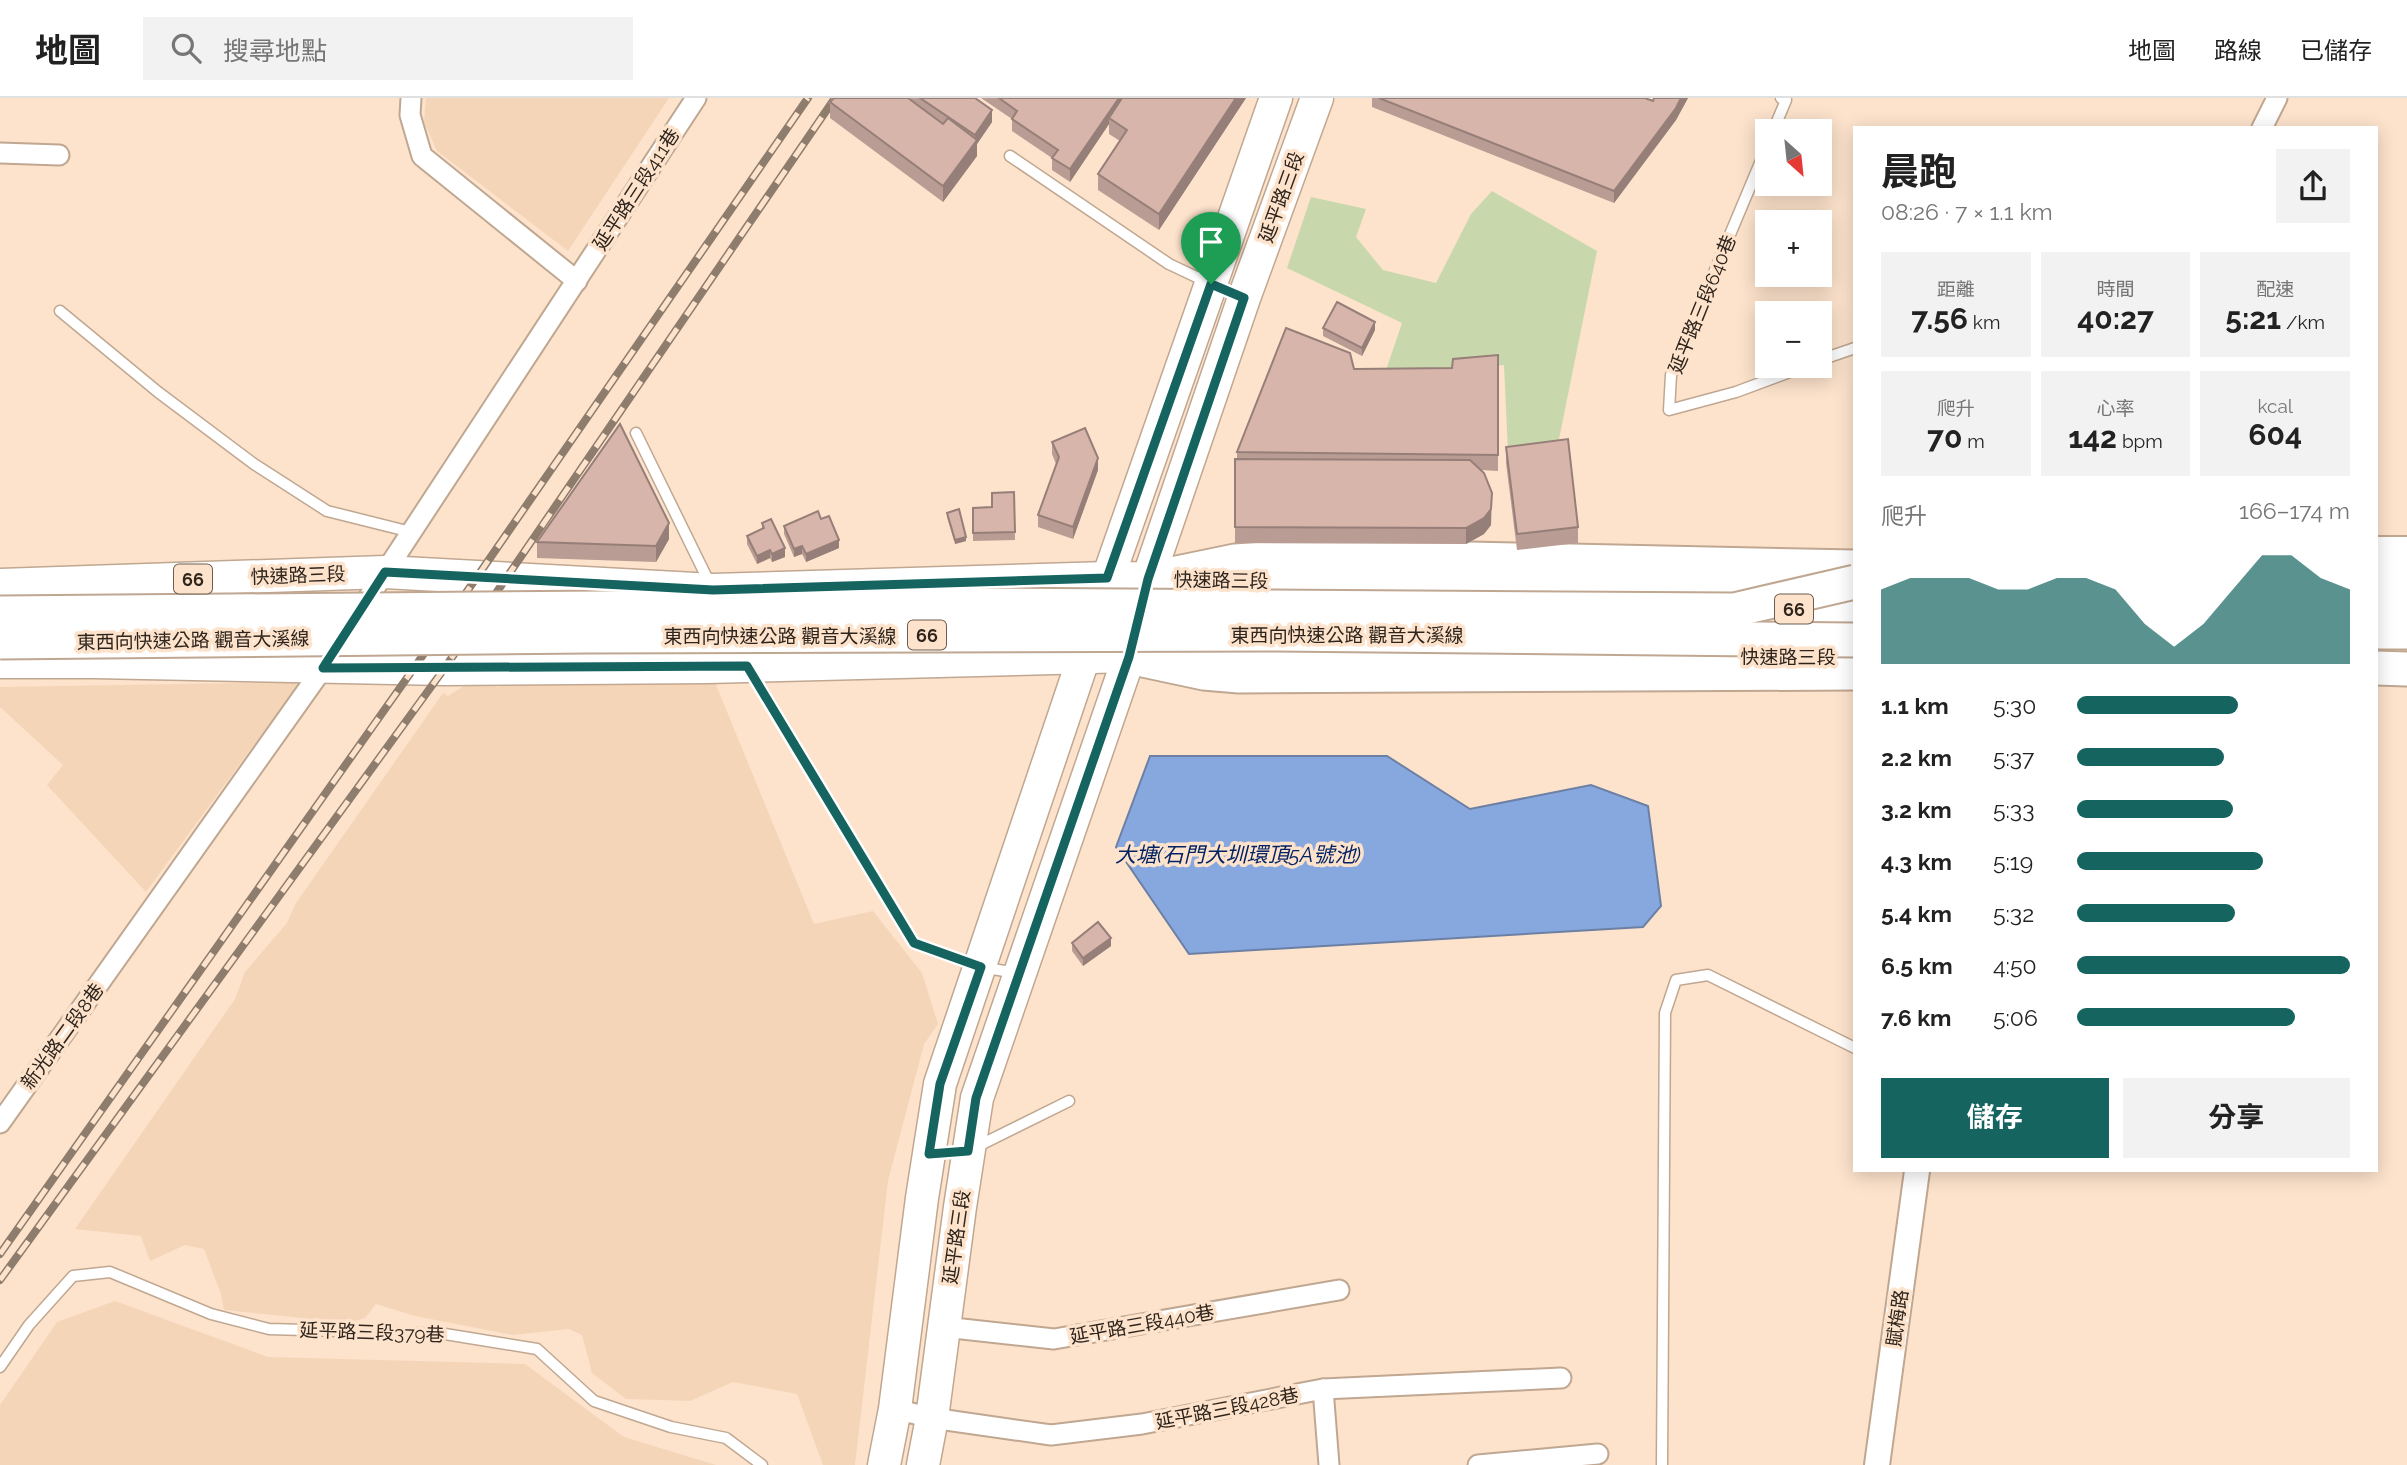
<!DOCTYPE html>
<html lang="zh-TW">
<head>
<meta charset="utf-8">
<style>
  body { margin:0; font-family:Raleway,"Noto Sans TC",sans-serif; background:#f2f2f2; color:#222; height:100vh; display:flex; flex-direction:column; font-size:26px; white-space:nowrap }
  * { box-sizing:border-box; margin:0 }
  p { font-size:23px; color:#767676 }
  .icon { flex:none; width:38px; height:38px; fill:none; stroke:currentColor; stroke-width:2; stroke-linecap:round; stroke-linejoin:round }
  .map { position:relative; flex:1; overflow:hidden }
  .details { position:absolute; left:1853px; top:28px; width:525px; height:1046px; display:flex; flex-direction:column; background:#fff; border-radius:0px; box-shadow:0 4px 18px #0003 }
  .details>* { flex:none }
  .needle { width:46px; rotate:153deg }
  .controls { position:absolute; left:1755px; top:21px; display:grid; gap:14px }
  .controls a { display:grid; place-items:center; width:77px; height:77px; border-radius:0px; background:#fff; box-shadow:0 4px 18px #0003; font-size:35px }
  .pin { position:absolute; display:grid; place-items:center; width:60px; height:60px; color:#fff; margin:-72px -30px; border-radius:50% 50% 50% 0; rotate:-45deg; box-shadow:0 0 7px #0007 }
  .pin .icon { rotate:45deg }
  .round { display:grid; place-items:center; flex:none; width:74px; height:74px; border-radius:0px; background:#f2f2f2 }
  .overview { display:flex; align-items:center; justify-content:space-between; height:119px; padding:0 28px }
  h1 { font-size:38px; font-weight:700; line-height:52px }
  .figures { display:grid; grid-template-columns:repeat(3,1fr); gap:10px; height:119px; padding:7px 28px }
  .figures div { display:grid; align-content:center; border-radius:0px; background:#f2f2f2; text-align:center }
  .figures b { font-size:30px; font-weight:700 }
  .figures small { font-size:19px; font-weight:400 }
  .figures p { font-size:19px }
  .chart { height:196px; padding:14px 28px }
  .chart p { display:flex; justify-content:space-between }
  .chart svg { width:100%; height:126px; margin-top:7px; fill:#156460; opacity:.7 }
  .cta { display:flex; gap:14px; margin-top:auto; padding:14px 28px }
  .cta a { flex:1; height:80px; border-radius:0px; background:#156460; color:#fff; font-size:28px; font-weight:700; line-height:80px; text-align:center }
  .cta a+a { background:#f2f2f2; color:#222 }
  ul { padding:0 28px; list-style:none; font-size:23px }
  li { display:grid; grid-template-columns:112px 84px 1fr; align-items:center; height:52px }
  li i { height:18px; border-radius:9px; background:#156460 }
  header { display:flex; align-items:center; gap:42px; box-sizing:border-box; height:98px; padding:0 35px; background:#fff; border-bottom:2px solid #e0e0e0 }
  header strong { font-size:33px }
  nav { display:flex; gap:38px; margin-inline-start:auto; font-size:24px }
  .search { width:490px; height:63px; background:#f2f2f2; display:flex; align-items:center; gap:18px; box-sizing:border-box; padding:0 24px; border-radius:0px; color:#767676; font-size:26px }
  .map>svg:first-child { display:block }
  .built { fill:#f5d5b8 }
  .green { fill:#c9d8ac }
  .water { fill:#87a7df; stroke:#6c80a4; stroke-width:2 }
  .lines { fill:none; stroke-linecap:round; stroke-linejoin:round }
  .service-casing { stroke:#c0a791; stroke-width:13 }
  .minor-casing { stroke:#c0a791; stroke-width:23 }
  .tertiary-casing { stroke:#c0a791; stroke-width:28 }
  .primary-casing { stroke:#c0a791; stroke-width:35 }
  .trunk-casing { stroke:#c0a791; stroke-width:37 }
  .service { stroke:#fff; stroke-width:10 }
  .minor { stroke:#fff; stroke-width:19 }
  .tertiary { stroke:#fff; stroke-width:24 }
  .primary { stroke:#fff; stroke-width:32 }
  .trunk { stroke:#fff; stroke-width:33 }
  .rail-casing { stroke:#8e7c6d; stroke-width:8 }
  .rail { stroke:#fde3cc; stroke-width:5; stroke-dasharray:16; stroke-linecap:butt }
  .trunk-bridge-casing { stroke:#c0a791; stroke-width:37; stroke-linecap:butt }
  .trunk-bridge { stroke:#fff; stroke-width:33 }
  .wall { fill:#b99c93 }
  .shaded-wall { fill:#967f78 }
  .building { fill:#d7b5ab; stroke:#967f78; stroke-width:2 }
  .route-casing { stroke:#fff; stroke-width:14 }
  .route { stroke:#156460; stroke-width:9 }
  .labels { text-anchor:middle; dominant-baseline:central; stroke-width:7; stroke-linejoin:round; paint-order:stroke }
  .shield { fill:#fde3cc; stroke:#6c5d51; stroke-width:2 }
  .shield-label { font-size:18px; font-weight:bold; fill:#2e241c }
  .street-label { font-size:19px; fill:#2e241c; stroke:#fde3cc }
  .water-label { font-size:21px; font-style:italic; fill:#022363; stroke:#fde3cc }
</style>
</head>
<body>
<header>
<strong>地圖</strong>
<div class="search"><svg class="icon" aria-label="search" viewBox="0 0 24 24"><circle cx="10" cy="10" r="6"/><path d="M15 15l6 6"/></svg>搜尋地點</div>
<nav><a>地圖</a><a>路線</a><a>已儲存</a></nav>
</header>
<div class="map">
<svg width="2407" height="1367" viewBox="0 0 2407 1367">
  <rect width="100%" height="100%" fill="#fde3cc"/>
  <g class="built">
    <polygon points="426,0 669,0 568,153 437,53 424,24"/>
    <polygon points="712,577 814,826 873,813 922,875 938,926 924,946 888,1083 855,1367 823,1367 797,1296 733,1284 690,1303 626,1301 592,1275 582,1237 569,1231 513,1237 415,1218 376,1206 365,1220 349,1225 224,1212 221,1196 204,1151 185,1147 150,1163 141,1138 75,1131 235,901 245,874 287,825 296,805 443,595 448,598 472,583 498,589 534,583"/>
    <polygon points="300,584 146,794 47,687 63,667 0,609 0,589"/>
    <polygon points="115,1203 268,1259 525,1266 624,1339 716,1367 0,1367 0,1307 57,1224"/>
  </g>
  <polygon class="green" points="1492,93 1597,153 1558,346 1508,354 1504,267 1384,278 1402,225 1287,170 1311,99 1366,111 1356,139 1383,172 1436,185 1471,116"/>
  <polygon class="water" points="1150,658 1387,658 1470,711 1591,687 1648,708 1661,808 1643,829 1189,856 1116,749"/>
  <g class="lines">
    <g class="service-casing">
      <g id="service">
        <polyline points="1773,33 1786,2 1781,0"/>
        <polyline points="1768,46 1671,277 1669,312 1736,294 1806,268"/>
        <polyline points="1010,58 1169,166 1207,184"/>
        <polyline points="60,213 158,294 254,366 327,413 411,434"/>
        <polyline points="1820,262 1855,250"/>
        <polyline points="636,335 710,486"/>
        <polyline points="750,572 914,845 980,869 1017,875"/>
        <polyline points="933,1056 968,1053 1069,1003"/>
        <polyline points="0,1269 29,1227 73,1178 110,1174 211,1216 269,1231 445,1236 537,1251 594,1303 671,1329 726,1340 762,1367"/>
        <polyline points="1662,1367 1665,915 1676,882 1708,877 1855,950"/>
      </g>
    </g>
    <g class="minor-casing">
      <g id="minor">
        <polyline points="411,0 410,17 422,58 577,183"/>
        <polyline points="2262,30 2277,0"/>
        <polyline points="0,55 59,57"/>
        <polyline points="357,517 696,0"/>
        <polyline points="0,1025 328,563"/>
        <polyline points="944,1229 1054,1241 1339,1192"/>
        <polyline points="1323,1291 1329,1367"/>
        <polyline points="895,1311 932,1320 1051,1337 1142,1326 1323,1291 1561,1280"/>
        <polyline points="1478,1367 1598,1356"/>
      </g>
    </g>
    <g class="tertiary-casing">
      <g id="tertiary">
        <polyline points="2376,451 2407,451"/>
        <polyline points="1877,1367 1917,1073"/>
      </g>
    </g>
    <g class="primary-casing">
      <g id="primary">
        <polyline points="0,487 385,474 713,492 1107,480 1812,487"/>
        <polyline points="1102,497 1276,0"/>
        <polyline points="0,564 94,564 444,571 708,569 1168,557 1748,559"/>
        <polyline points="884,1367 895,1311 922,1100 940,986 1090,541"/>
        <polyline points="923,1367 932,1320 960,1109 977,1000 1129,559 1148,481 1244,200 1317,0"/>
      </g>
    </g>
    <g class="trunk-casing">
      <g id="trunk">
        <polyline points="2376,473 2407,473"/>
        <polyline points="1148,481 1235,463 1282,460 1470,461 1855,469"/>
        <polyline points="2376,505 2407,504"/>
        <polyline points="1766,512 1855,511"/>
        <polyline points="2376,534 2407,534"/>
        <polyline points="1129,559 1204,575 1239,578 1855,575"/>
        <polyline points="2376,570 2407,571"/>
      </g>
    </g>
    <use href="#service" class="service"/>
    <use href="#minor" class="minor"/>
    <use href="#tertiary" class="tertiary"/>
    <use href="#primary" class="primary"/>
    <use href="#trunk" class="trunk"/>
    <g class="rail-casing">
      <g id="rail">
        <polyline points="0,1156 414,570 808,0"/>
        <polyline points="0,1182 444,571 835,0"/>
      </g>
    </g>
    <use href="#rail" class="rail"/>
    <g class="trunk-bridge-casing">
      <g id="trunk-bridge">
        <polyline points="0,515 964,507 1734,512 1855,484"/>
        <polyline points="0,544 587,538 1275,536 1855,542"/>
      </g>
    </g>
    <use href="#trunk-bridge" class="trunk-bridge"/>
  </g>
  <g class="wall">
    <polygon points="834,0 975,0 992,24 977,46 977,58 943,104 830,20 830,4"/>
    <polygon points="981,0 1246,0 1159,132 1098,92 1098,76 1120,43 1109,36 1109,26 1070,84 1052,72 1052,60 1012,33 1012,21"/>
    <polygon points="1372,0 1645,0 1653,3 1654,0 1688,0 1676,22 1614,105 1372,9"/>
    <polygon points="1323,230 1375,232 1362,258 1323,238"/>
    <polygon points="1498,257 1498,373 1481,372 1491,427 1484,436 1466,446 1235,445 1235,361 1237,361 1237,354 1354,271 1452,270"/>
    <polygon points="1052,344 1098,372 1073,441 1038,429 1038,417 1056,366 1052,356"/>
    <polygon points="1506,349 1578,429 1578,445 1517,452 1506,365"/>
    <polygon points="1014,394 1015,442 973,443 973,410 992,409"/>
    <polygon points="947,415 966,443 955,446 947,419"/>
    <polygon points="821,421 839,450 806,464 802,456 794,459 784,436 784,428"/>
    <polygon points="762,425 785,459 772,464 770,460 757,466 747,446 747,438 762,431"/>
    <polygon points="669,441 656,464 537,460 537,444"/>
    <polygon points="1072,845 1111,848 1083,868 1072,853"/>
  </g>
  <g class="shaded-wall">
    <polygon points="1119,0 1127,0 1109,20 1109,26 1070,84 1070,71"/>
    <polygon points="1236,0 1246,0 1159,132 1159,116"/>
    <polygon points="1681,0 1688,0 1676,22 1614,105 1614,93"/>
    <polygon points="992,12 992,24 977,46 977,58 943,104 943,88 975,45 975,37"/>
    <polygon points="1375,224 1375,232 1362,258 1362,250"/>
    <polygon points="1098,360 1098,372 1073,441 1073,429"/>
    <polygon points="1492,395 1491,427 1484,436 1466,446 1466,430"/>
    <polygon points="669,425 669,441 656,464 656,448"/>
    <polygon points="966,439 966,443 955,446 955,442"/>
    <polygon points="839,442 839,450 806,464 806,456"/>
    <polygon points="802,448 802,456 794,459 794,451"/>
    <polygon points="785,450 785,459 772,464 772,456"/>
    <polygon points="770,452 770,460 757,466 757,458"/>
    <polygon points="1111,840 1111,848 1083,868 1083,860"/>
  </g>
  <g class="building">
    <polygon points="834,0 908,0 943,26 948,20 977,42 943,88 830,4"/>
    <polygon points="920,0 975,0 992,12 975,37"/>
    <polygon points="999,0 1119,0 1070,71 1052,60 1058,52 1012,21 1017,13"/>
    <polygon points="1122,0 1236,0 1159,116 1098,76 1127,32 1109,20"/>
    <polygon points="1379,0 1645,0 1653,3 1654,0 1681,0 1676,10 1614,93"/>
    <polygon points="1337,204 1375,224 1362,250 1323,230"/>
    <polygon points="1286,230 1350,255 1354,271 1452,270 1453,261 1498,257 1498,357 1237,354"/>
    <polygon points="620,326 669,425 656,448 537,444"/>
    <polygon points="1085,330 1098,360 1073,429 1038,417 1059,359 1052,344"/>
    <polygon points="1568,341 1578,429 1517,436 1506,349"/>
    <polygon points="1235,361 1470,362 1484,375 1492,395 1491,411 1484,420 1466,430 1235,429"/>
    <polygon points="1014,394 1015,434 973,435 973,410 992,409 992,395"/>
    <polygon points="959,411 966,439 955,442 947,415"/>
    <polygon points="818,413 821,421 829,418 839,442 806,456 802,448 794,451 784,428"/>
    <polygon points="771,421 785,450 772,456 770,452 757,458 747,438 764,430 762,425"/>
    <polygon points="1098,824 1111,840 1083,860 1072,845"/>
  </g>
  <g class="lines">
    <g class="route-casing">
      <polygon id="route" points="1211,186 1244,200 1148,481 1129,559 976,1000 968,1053 929,1056 940,986 981,869 914,845 747,568 323,570 385,474 713,492 1107,480"/>
    </g>
    <use href="#route" class="route"/>
  </g>
  <g class="labels">
    <g class="shield">
      <rect x="174" y="466.5" width="38" height="29" rx="5"/>
      <rect x="1775" y="496.5" width="38" height="29" rx="5"/>
      <rect x="908" y="522.5" width="38" height="29" rx="5"/>
    </g>
    <g class="shield-label">
      <text x="193" y="481">66</text>
      <text x="1794" y="511">66</text>
      <text x="927" y="537">66</text>
    </g>
    <g class="street-label">
      <text transform="translate(636 91) rotate(-57)">延平路三段411巷</text>
      <text transform="translate(1281 99) rotate(-70)">延平路三段</text>
      <text transform="translate(1702 206) rotate(-68)">延平路三段640巷</text>
      <text transform="translate(298 477) rotate(-2)">快速路三段</text>
      <text transform="translate(1221 482) rotate(1)">快速路三段</text>
      <text x="1347" y="537">東西向快速公路 觀音大溪線</text>
      <text x="780" y="538">東西向快速公路 觀音大溪線</text>
      <text transform="translate(193 542) rotate(-1)">東西向快速公路 觀音大溪線</text>
      <text x="1788" y="559">快速路三段</text>
      <text transform="translate(62 938) rotate(-54)">新光路二段8巷</text>
      <text transform="translate(956 1139) rotate(-82)">延平路三段</text>
      <text transform="translate(1897 1220) rotate(-82)">賦梅路</text>
      <text transform="translate(1142 1226) rotate(-10)">延平路三段440巷</text>
      <text transform="translate(372 1234) rotate(2)">延平路三段379巷</text>
      <text transform="translate(1227 1310) rotate(-11)">延平路三段428巷</text>
    </g>
    <g class="water-label">
      <text x="1238" y="756">大塘(石門大圳環頂5A號池)</text>
    </g>
  </g>
</svg>
<div class="controls">
<a><svg class="needle" viewBox="-14 -14 28 28"><path d="M0-13l5 13h-10z" fill="#e53935"/><path d="M0 13l5-13h-10z" fill="#767676"/></svg></a>
<a>+</a>
<a>−</a>
</div>
<div class="pin" style="left:1211px;top:186px;background:#1e9e55"><svg class="icon" aria-label="arrive" viewBox="0 0 24 24"><path d="M6 21V4h12l-3 4 3 4H6"/></svg></div>
<section class="details">
<div class="overview"><div><h1>晨跑</h1><p>08:26 · 7 × 1.1 km</p></div><a class="round"><svg class="icon" aria-label="share" viewBox="0 0 24 24"><path d="M12 15V3M7 8l5-5 5 5M5 13v7h14v-7"/></svg></a></div>
<div class="figures">
<div><p>距離</p><b>7.56<small> km</small></b></div>
<div><p>時間</p><b>40:27</b></div>
<div><p>配速</p><b>5:21<small> /km</small></b></div>
</div>
<div class="figures">
<div><p>爬升</p><b>70<small> m</small></b></div>
<div><p>心率</p><b>142<small> bpm</small></b></div>
<div><p>kcal</p><b>604</b></div>
</div>
<div class="chart"><p><span>爬升</span>166–174 m</p>
<svg viewBox="0 0 160 44" preserveAspectRatio="none"><path d="M0 44V18L10 14L20 14L30 14L40 18L50 18L60 14L70 14L80 18L90 30L100 38L110 30L120 18L130 6L140 6L150 14L160 18V44z"/></svg>
</div>
<ul>
<li><b>1.1 km</b>5:30<i style="width:59%"></i></li>
<li><b>2.2 km</b>5:37<i style="width:54%"></i></li>
<li><b>3.2 km</b>5:33<i style="width:57%"></i></li>
<li><b>4.3 km</b>5:19<i style="width:68%"></i></li>
<li><b>5.4 km</b>5:32<i style="width:58%"></i></li>
<li><b>6.5 km</b>4:50<i style="width:100%"></i></li>
<li><b>7.6 km</b>5:06<i style="width:80%"></i></li>
</ul>
<div class="cta"><a>儲存</a><a>分享</a></div>
</section>
</div>
</body>
</html>
